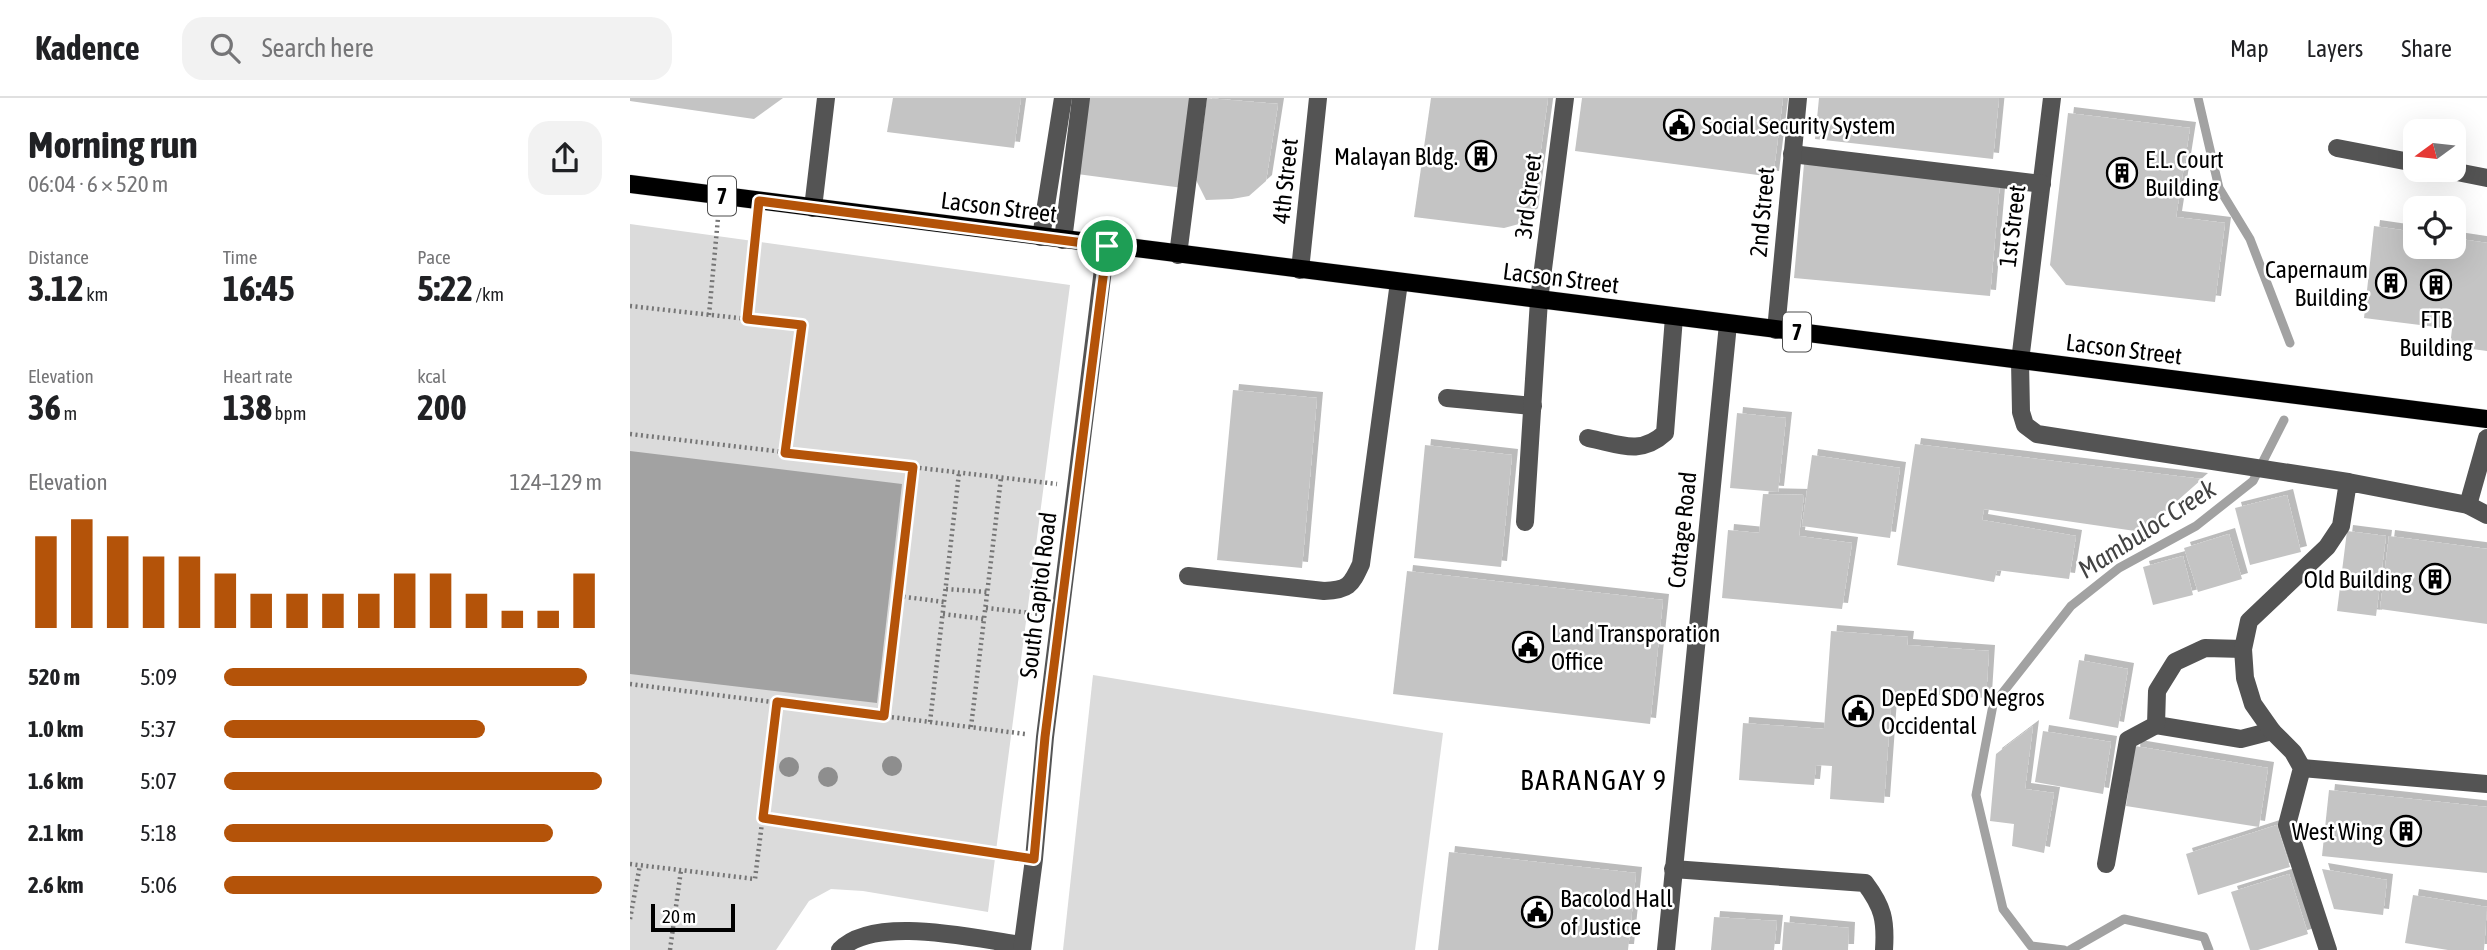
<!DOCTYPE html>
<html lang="en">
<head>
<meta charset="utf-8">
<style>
  body { margin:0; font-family:"Asap Condensed",sans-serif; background:#f2f2f2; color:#202124; height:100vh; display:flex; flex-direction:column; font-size:26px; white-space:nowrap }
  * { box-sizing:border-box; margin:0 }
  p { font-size:23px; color:#757577 }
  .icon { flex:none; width:38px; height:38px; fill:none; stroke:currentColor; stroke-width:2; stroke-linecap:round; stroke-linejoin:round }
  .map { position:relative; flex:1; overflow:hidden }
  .side { display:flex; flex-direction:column; background:#fff; width:630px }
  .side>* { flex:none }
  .needle { width:46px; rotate:255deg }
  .tools { position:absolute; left:1773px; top:21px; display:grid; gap:14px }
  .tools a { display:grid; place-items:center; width:63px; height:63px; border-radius:14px; background:#fff; box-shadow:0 7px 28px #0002; font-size:35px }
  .scale { position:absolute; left:21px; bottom:18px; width:84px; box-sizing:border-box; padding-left:7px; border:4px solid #000; border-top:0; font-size:19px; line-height:24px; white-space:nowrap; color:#000; -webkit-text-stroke:5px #fff; paint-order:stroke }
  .pin { position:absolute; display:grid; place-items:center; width:60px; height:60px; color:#fff; margin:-30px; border:4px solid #fff; border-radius:50%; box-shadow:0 2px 7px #0007 }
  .round { display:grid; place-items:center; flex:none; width:74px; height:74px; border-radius:21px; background:#f2f2f2 }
  .summary { display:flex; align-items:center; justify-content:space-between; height:119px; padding:0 28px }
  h1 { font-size:38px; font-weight:700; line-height:52px }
  .metrics { display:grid; grid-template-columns:repeat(3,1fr); gap:10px; height:119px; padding:7px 28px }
  .metrics div { display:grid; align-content:center }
  .metrics b { font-size:35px; font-weight:700 }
  .metrics small { font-size:19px; font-weight:400 }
  .metrics p { font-size:19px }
  .chart { height:196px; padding:14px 28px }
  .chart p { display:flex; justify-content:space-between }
  .chart svg { width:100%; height:126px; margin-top:7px; stroke:#b45309; stroke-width:6 }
  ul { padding:0 28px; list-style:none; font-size:23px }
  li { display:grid; grid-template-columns:112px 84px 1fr; align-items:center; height:52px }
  li i { height:18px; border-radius:9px; background:#b45309 }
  header { display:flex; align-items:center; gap:42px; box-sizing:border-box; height:98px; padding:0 35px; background:#fff; border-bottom:2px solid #e0e0e0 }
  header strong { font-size:33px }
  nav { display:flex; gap:38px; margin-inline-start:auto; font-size:24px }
  .search { width:490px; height:63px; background:#f2f2f2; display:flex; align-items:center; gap:18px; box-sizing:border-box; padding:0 24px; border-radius:21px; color:#757577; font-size:26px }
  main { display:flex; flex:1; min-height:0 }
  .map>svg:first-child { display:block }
  .green { fill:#dbdbdb }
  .water { fill:#a2a2a2 }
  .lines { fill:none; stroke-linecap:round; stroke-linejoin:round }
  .stream { stroke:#a2a2a2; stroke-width:9 }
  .building { fill:#c4c4c4; filter:url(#shadow) }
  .major-casing { stroke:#dbdbdb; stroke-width:19 }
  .path { stroke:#767676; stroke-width:4.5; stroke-dasharray:2 3.5; stroke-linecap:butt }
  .minor { stroke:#545454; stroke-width:18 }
  .major { stroke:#000; stroke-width:18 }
  .tree { fill:#8e8e8e }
  .route-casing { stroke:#fff; stroke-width:14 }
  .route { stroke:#b45309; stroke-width:9 }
  .labels { text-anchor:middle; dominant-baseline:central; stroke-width:5; stroke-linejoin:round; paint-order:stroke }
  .shield { fill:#fff; stroke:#4c4c4c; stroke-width:2 }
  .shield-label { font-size:23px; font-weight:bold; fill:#000 }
  .poi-label { font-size:24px; fill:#000; stroke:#fff; text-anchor:start }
  .street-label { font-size:24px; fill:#000; stroke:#fff }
  .water-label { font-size:26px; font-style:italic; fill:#434343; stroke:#fff }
  .quarter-label { font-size:28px; letter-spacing:2px; fill:#000; stroke:#fff }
</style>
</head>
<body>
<header>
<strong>Kadence</strong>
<div class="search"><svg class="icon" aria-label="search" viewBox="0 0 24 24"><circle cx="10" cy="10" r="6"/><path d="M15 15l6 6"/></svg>Search here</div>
<nav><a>Map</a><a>Layers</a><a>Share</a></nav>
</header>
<main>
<section class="side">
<div class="summary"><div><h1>Morning run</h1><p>06:04 · 6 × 520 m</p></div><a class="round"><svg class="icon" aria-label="share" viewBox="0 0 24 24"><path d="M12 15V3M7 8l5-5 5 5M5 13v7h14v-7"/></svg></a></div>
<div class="metrics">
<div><p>Distance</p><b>3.12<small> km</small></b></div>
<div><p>Time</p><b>16:45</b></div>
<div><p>Pace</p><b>5:22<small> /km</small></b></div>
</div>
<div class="metrics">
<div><p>Elevation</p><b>36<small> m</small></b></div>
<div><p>Heart rate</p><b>138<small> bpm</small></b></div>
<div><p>kcal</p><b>200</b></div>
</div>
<div class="chart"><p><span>Elevation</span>124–129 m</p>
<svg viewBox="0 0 160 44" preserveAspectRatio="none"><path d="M5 44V12M15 44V6M25 44V12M35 44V19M45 44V19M55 44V25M65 44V32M75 44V32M85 44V32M95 44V32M105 44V25M115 44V25M125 44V32M135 44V38M145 44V38M155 44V25"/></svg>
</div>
<ul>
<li><b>520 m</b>5:09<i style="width:96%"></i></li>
<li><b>1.0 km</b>5:37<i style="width:69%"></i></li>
<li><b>1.6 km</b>5:07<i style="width:100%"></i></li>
<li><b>2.1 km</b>5:18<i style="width:87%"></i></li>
<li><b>2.6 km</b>5:06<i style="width:100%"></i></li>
</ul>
</section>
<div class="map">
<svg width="1857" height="852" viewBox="0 0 1857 852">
  <defs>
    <filter id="shadow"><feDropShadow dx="6" dy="-6" stdDeviation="0" flood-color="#0004"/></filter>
  </defs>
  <rect width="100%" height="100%" fill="#fff"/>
  <g class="green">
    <polygon points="0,126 440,187 358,814 233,793 201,791 179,803 146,852 0,852"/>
    <polygon points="463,577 813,635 785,852 433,852"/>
  </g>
  <polygon class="water" points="0,353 272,386 247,605 0,576"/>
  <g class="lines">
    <g class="stream">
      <polyline points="1568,0 1589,90 1620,141 1660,245"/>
      <polyline points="1434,852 1401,848 1373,811 1346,697 1363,607 1441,508 1489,470 1566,428 1623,383 1654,322"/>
      <polyline points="1440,852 1494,821 1574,839 1579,852"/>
    </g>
  </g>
  <g class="building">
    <polygon points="0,0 153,0 124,21 0,3"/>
    <polygon points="263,0 391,0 384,50 257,34"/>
    <polygon points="457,0 564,0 553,90 447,76"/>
    <polygon points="577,0 648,6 636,83 619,98 602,101 576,102 566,82"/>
    <polygon points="801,0 918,0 902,116 889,126 874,130 784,119"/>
    <polygon points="952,0 1153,0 1143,79 945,53"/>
    <polygon points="1189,0 1369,0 1363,61 1185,41"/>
    <polygon points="1438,15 1560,30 1546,119 1595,125 1585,204 1436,187 1420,167"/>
    <polygon points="1174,66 1370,84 1360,198 1164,180"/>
    <polygon points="1744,128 1785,134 1785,149 1824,149 1824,140 1857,145 1857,253 1820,248 1822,231 1734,220"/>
    <polygon points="603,292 687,300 672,470 587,462"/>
    <polygon points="1107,315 1156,320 1148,394 1100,390"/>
    <polygon points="1285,346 1572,381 1512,434 1354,411 1352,422 1446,438 1439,481 1367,472 1364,484 1267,467"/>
    <polygon points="795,347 882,357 871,469 784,460"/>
    <polygon points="1182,357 1270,370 1260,440 1172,428"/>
    <polygon points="1133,396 1174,397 1169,438 1222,445 1212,511 1092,500 1098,432 1129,435"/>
    <polygon points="1657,397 1671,454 1620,467 1605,410"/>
    <polygon points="1717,433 1756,438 1746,518 1707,513"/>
    <polygon points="1599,436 1612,481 1568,494 1554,450"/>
    <polygon points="1759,438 1857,451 1857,526 1750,511"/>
    <polygon points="1553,458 1563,497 1523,507 1513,469"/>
    <polygon points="777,473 1033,502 1020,626 763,596"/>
    <polygon points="1201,533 1278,539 1277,547 1359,553 1356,600 1262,594 1254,705 1200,701 1202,668 1186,667 1184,687 1109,682 1113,625 1194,631"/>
    <polygon points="1449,562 1498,571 1488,630 1439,621"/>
    <polygon points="1403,628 1395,691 1424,695 1414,755 1382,748 1384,726 1360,723 1366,656"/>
    <polygon points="1413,633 1481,644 1473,696 1405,684"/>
    <polygon points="1505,648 1638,670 1629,729 1496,708"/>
    <polygon points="1699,692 1857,709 1857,775 1692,758"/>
    <polygon points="1647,727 1660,769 1568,797 1556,756"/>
    <polygon points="819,754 1006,775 998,852 808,852"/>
    <polygon points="1692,771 1757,782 1753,817 1704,811"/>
    <polygon points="1659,776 1678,836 1628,852 1620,852 1601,794"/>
    <polygon points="1783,797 1857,809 1854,852 1818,852 1775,845"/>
    <polygon points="1084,819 1147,823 1144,852 1081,852"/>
    <polygon points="1154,824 1219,830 1218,852 1152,852"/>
  </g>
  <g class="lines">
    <g class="major-casing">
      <polyline id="major" points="0,86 1857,321"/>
    </g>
    <g class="path">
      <polyline points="0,208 172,227 155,354"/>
      <polyline points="79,217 88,120"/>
      <polyline points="116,221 127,124"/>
      <polyline points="0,336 427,386"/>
      <polyline points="316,491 357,494"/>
      <polyline points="268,498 314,504"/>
      <polyline points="356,510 410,516"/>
      <polyline points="313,516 354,521"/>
      <polyline points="0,586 395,636"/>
      <polyline points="255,618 283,369"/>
      <polyline points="300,624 329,375"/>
      <polyline points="341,629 371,380"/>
      <polyline points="133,720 382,758"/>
      <polyline points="0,766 125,781 147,604"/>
      <polyline points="0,821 10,767"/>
      <polyline points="40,852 51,772"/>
    </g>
    <g class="minor">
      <polyline points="1422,0 1390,263 1391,314 1395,327 1407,336 1718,384"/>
      <polyline points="1707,50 1785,65"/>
      <polyline points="1162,56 1412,86"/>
      <polyline points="1817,72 1857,80"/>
      <polyline points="183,110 196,0"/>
      <polyline points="411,139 433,0"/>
      <polyline points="433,142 451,0"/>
      <polyline points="548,157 568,0"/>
      <polyline points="670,172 688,0"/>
      <polyline points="1146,232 1168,0"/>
      <polyline points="817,300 903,308"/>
      <path d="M958,340c31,6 52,18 77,-5l9,-116"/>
      <polyline points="1838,407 1857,340"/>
      <polyline points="895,424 909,202 935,0"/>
      <path d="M558,478l136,15c24,-1 27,-5 37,-27l38,-282"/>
      <polyline points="1526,627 1611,641 1642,633"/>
      <polyline points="1672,670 1857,686"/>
      <polyline points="1476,766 1498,642 1526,627 1527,593 1545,564 1575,550 1613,551"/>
      <path d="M1043,771l192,14c18,24 21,37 19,67"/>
      <path d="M210,852c34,-36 136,-11 182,-5"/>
      <polyline points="392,852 404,761 415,639 476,147"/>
      <polyline points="1036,852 1098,226"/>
      <polyline points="1698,852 1657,727 1672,670 1663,654 1642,633 1623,606 1615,580 1613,551 1619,523 1697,449 1711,428 1718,384 1838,407 1857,417"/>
    </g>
    <use href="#major" class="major"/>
  </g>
  <g class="tree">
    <circle cx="262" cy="668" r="10"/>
    <circle cx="159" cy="669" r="10"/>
    <circle cx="198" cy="679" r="10"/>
  </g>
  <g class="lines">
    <g class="route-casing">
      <polygon id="route" points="129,103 477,148 415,639 404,761 133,720 147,604 254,618 283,369 155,355 172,227 117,221"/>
    </g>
    <use href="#route" class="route"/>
  </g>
  <defs>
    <g id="civic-ring" transform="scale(1.575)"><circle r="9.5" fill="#fff" stroke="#000" stroke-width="1.5"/><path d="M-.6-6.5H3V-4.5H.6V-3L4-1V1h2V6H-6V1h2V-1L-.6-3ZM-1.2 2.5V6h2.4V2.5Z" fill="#000"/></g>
    <g id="building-ring" transform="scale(1.575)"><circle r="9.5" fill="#fff" stroke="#000" stroke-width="1.5"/><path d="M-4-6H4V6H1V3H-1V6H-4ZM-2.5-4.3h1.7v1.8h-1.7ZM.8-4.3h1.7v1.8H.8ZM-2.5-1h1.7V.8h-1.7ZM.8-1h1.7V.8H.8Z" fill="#000"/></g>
  </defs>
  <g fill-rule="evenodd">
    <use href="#civic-ring" x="1049" y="27"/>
    <use href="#building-ring" x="851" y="58"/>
    <use href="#building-ring" x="1492" y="75"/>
    <use href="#building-ring" x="1761" y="185"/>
    <use href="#building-ring" x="1806" y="187"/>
    <use href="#building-ring" x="1805" y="481"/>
    <use href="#civic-ring" x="898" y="549"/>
    <use href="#civic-ring" x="1228" y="613"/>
    <use href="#building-ring" x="1776" y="733"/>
    <use href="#civic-ring" x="907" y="814"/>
  </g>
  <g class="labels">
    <g class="shield">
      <rect x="78" y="78.5" width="28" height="39" rx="5"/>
      <rect x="1153" y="214.5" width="28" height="39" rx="5"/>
    </g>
    <g class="shield-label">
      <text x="92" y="98">7</text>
      <text x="1167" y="234">7</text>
    </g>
    <g class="poi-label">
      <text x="1072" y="27">Social Security System</text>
      <text x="828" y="58" text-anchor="end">Malayan Bldg.</text>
      <text x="1515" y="61">E.L. Court<tspan x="1515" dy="28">Building</tspan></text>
      <text x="1738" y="171" text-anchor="end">Capernaum<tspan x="1738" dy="28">Building</tspan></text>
      <text x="1806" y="221" text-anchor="middle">FTB<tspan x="1806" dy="28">Building</tspan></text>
      <text x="1782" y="481" text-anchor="end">Old Building</text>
      <text x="921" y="535">Land Transporation<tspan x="921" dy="28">Office</tspan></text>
      <text x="1251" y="599">DepEd SDO Negros<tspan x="1251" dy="28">Occidental</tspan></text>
      <text x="1753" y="733" text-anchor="end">West Wing</text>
      <text x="930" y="800">Bacolod Hall<tspan x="930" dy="28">of Justice</tspan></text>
    </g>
    <g class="street-label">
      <text transform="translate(655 83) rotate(-84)">4th Street</text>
      <text transform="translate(898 98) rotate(-83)">3rd Street</text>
      <text transform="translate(369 109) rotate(7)">Lacson Street</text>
      <text transform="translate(1132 114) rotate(-85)">2nd Street</text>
      <text transform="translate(1382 128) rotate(-83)">1st Street</text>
      <text transform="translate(931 180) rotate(7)">Lacson Street</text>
      <text transform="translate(1494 251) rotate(7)">Lacson Street</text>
      <text transform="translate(1052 432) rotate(-84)">Cottage Road</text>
      <text transform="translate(408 497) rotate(-83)">South Capitol Road</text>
    </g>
    <g class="water-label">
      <text transform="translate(1517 431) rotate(-33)">Mambuloc Creek</text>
    </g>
    <g class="quarter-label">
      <text x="964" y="682">BARANGAY 9</text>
    </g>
  </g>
</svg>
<div class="tools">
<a><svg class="needle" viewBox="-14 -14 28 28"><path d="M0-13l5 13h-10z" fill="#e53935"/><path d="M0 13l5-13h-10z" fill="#757577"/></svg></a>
<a><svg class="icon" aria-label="locate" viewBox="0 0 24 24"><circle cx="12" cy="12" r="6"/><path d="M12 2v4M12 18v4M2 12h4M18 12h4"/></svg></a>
</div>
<div class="scale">20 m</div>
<div class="pin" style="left:477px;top:148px;background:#1e9e55"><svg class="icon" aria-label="arrive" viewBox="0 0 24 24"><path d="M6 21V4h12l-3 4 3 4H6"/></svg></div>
</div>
</main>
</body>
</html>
